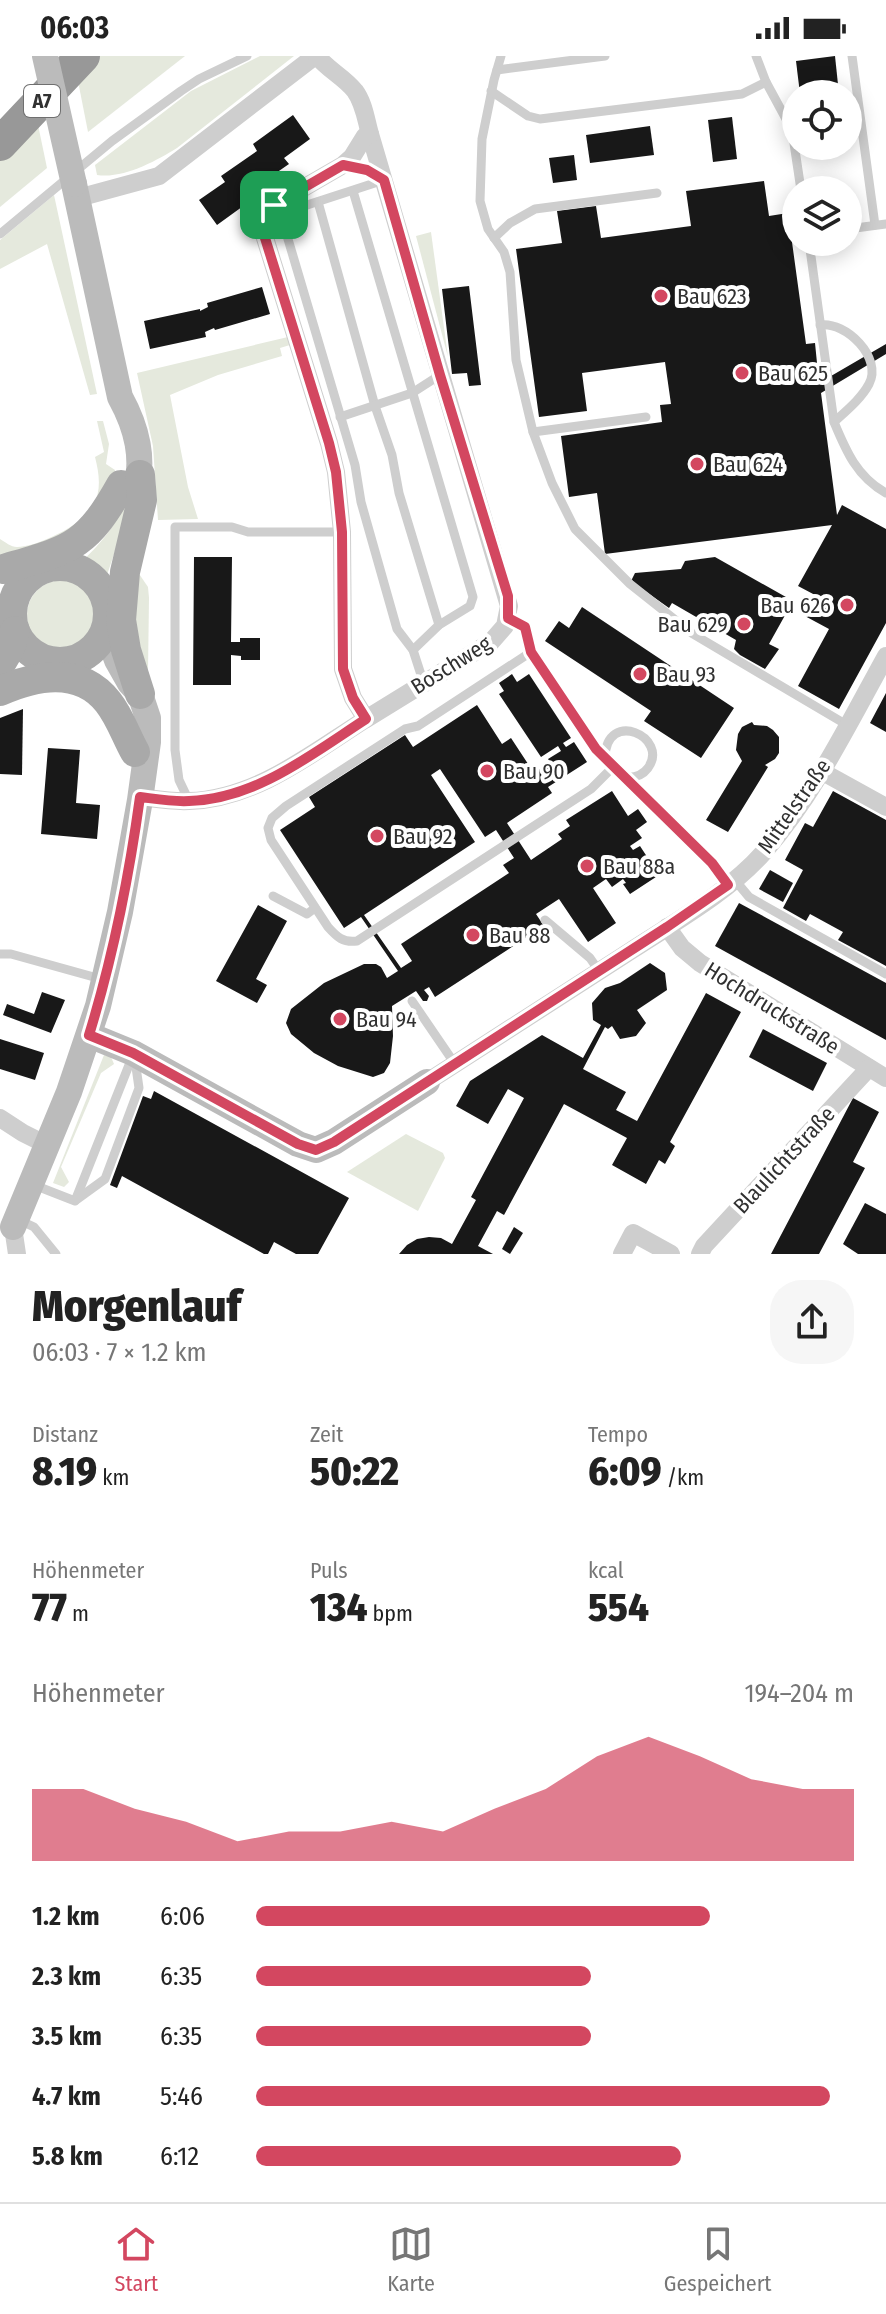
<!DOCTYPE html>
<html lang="de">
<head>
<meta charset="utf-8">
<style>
  body { margin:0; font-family:"Fira Sans Condensed",sans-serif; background:#f6f6f6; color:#222; height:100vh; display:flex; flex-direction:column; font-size:30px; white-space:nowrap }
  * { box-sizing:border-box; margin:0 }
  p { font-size:26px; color:#767676 }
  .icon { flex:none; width:44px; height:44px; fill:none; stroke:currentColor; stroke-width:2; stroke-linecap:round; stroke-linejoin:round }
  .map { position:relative; height:1198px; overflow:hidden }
  .side { display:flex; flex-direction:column; background:#fff; flex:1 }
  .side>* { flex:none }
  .fabs { position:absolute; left:782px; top:24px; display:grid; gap:16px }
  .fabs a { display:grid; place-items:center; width:80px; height:80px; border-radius:50%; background:#fff; box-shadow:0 4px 20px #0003; font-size:40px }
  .pin { position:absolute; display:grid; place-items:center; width:68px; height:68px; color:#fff; margin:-34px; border-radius:16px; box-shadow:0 4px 12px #0006 }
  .round { display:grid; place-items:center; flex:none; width:84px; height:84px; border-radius:32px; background:#f6f6f6 }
  .headline { display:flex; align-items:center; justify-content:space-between; height:136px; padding:0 32px }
  h1 { font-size:44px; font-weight:800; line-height:60px }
  .metrics { display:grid; grid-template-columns:repeat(3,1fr); gap:12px; height:136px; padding:8px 32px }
  .metrics div { display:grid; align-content:center }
  .metrics b { font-size:40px; font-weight:800 }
  .metrics small { font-size:22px; font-weight:400 }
  .metrics p { font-size:22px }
  .chart { height:224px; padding:16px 32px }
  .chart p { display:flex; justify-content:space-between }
  .chart svg { width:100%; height:144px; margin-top:8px; fill:#d34760; opacity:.7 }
  ul { padding:0 32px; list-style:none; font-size:26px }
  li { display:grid; grid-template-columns:128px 96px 1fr; align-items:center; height:60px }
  li i { height:20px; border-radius:10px; background:#d34760 }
  .status { display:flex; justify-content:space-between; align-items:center; height:56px; padding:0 40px; background:#fff; direction:ltr }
  .status svg { height:22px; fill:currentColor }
  .tabs { display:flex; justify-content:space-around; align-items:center; height:112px; border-top:2px solid #e0e0e0; background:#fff; font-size:22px; color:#767676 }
  .tabs a { display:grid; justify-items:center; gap:4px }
  .tabs .selected { color:#d34760 }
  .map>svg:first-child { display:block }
  .green { fill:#e5e9dd }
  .building { fill:#181818; fill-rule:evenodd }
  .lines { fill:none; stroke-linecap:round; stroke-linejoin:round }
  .lane { stroke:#cecece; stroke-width:9 }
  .street { stroke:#cecece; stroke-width:18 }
  .secondary { stroke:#bbb; stroke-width:26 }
  .primary { stroke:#a9a9a9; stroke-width:30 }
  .highway { stroke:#989898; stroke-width:34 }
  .secondary-bridge { stroke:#bbb; stroke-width:26 }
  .route-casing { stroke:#fff; stroke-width:16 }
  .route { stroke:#d34760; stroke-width:10 }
  .poi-dot { fill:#d34760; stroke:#fff; stroke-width:3 }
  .labels { text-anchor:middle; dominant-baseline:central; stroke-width:8; stroke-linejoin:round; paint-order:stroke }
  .shield { fill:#fff; stroke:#6f6f6f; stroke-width:2 }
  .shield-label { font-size:20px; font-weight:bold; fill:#313131 }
  .poi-label { font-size:22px; fill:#313131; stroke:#fff; text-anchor:start }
  .street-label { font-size:22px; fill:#313131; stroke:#fff }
</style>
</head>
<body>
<div class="status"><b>06:03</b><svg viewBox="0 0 49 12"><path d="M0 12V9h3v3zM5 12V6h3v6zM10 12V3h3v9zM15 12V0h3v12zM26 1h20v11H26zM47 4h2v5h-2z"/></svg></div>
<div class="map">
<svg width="886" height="1198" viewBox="0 0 886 1198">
  <rect width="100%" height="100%" fill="#fff"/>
  <g class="green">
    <polygon points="95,0 185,0 88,76 77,20"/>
    <path d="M260,0h34l-117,92c-21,13 -54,31 -80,27l-2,-10 96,-74z"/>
    <polygon points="37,64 47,112 0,151 0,105"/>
    <polygon points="54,139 97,338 90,339 47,188 0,213 0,184"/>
    <polygon points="431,176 448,301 416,180"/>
    <polygon points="288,281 290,289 280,292 282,300 218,319 170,339 188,431 198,463 158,464 153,390 137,317"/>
    <path d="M97,365h6l6,23 -3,20 9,6 -2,10 -34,55 -79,23v-19c5,3 11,8 17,8 20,0 68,-23 76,-41 9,-16 6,-33 2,-49l9,-5z"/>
    <path d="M129,439l-6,32 -17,51 -14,-13 -11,-3c22,-20 37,-40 48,-67z"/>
    <polygon points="133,509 148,531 149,542 148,615 135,601"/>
    <circle cx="62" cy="559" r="35"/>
    <polygon points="104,999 111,1001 114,1008 101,1017 61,1111 69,1126 64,1131 53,1127"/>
    <polygon points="406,1078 443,1097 445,1102 418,1155 347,1116"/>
  </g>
  <g class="building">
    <polygon points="835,0 839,38 800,38 796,5"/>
    <polygon points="293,59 310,83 284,102 289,108 253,133 257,140 217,169 199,144 225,126 221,120 257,95 253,88"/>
    <polygon points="732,61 737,103 713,106 708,64"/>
    <polygon points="650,70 654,99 590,107 586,79"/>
    <polygon points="574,99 577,124 553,127 549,102"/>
    <polygon points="764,125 769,160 788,157 806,288 815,287 819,327 886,288 886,298 821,337 837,459 842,449 886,473 886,567 839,653 798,630 829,573 803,559 815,539 798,530 832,469 605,498 597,437 569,441 561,380 662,366 660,349 671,348 665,306 582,317 587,355 539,361 516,193 562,187 557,155 596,150 601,182 691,170 686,135"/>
    <polygon points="469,230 481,329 469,330 467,317 452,318 442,233"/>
    <polygon points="262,231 270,258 215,274 214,272 205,276 206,281 150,293 144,265 200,253 200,255 208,251 207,247"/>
    <polygon points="194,501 232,501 231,586 240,586 240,582 260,582 260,604 241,604 241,600 231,599 231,629 193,629"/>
    <polygon points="715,501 793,545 769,588 779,593 765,613 740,599 734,593 736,584 672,547 669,552 631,525 635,517 681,513 685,505"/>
    <polygon points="582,551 734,652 701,702 644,665 651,655 545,585 559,565 569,572"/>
    <path d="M512,618l5,8 12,-8 42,64 -8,5 3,4 8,-5 13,20 -39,25 4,6 -45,30 24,37 31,-21 -4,-5 12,-8 -4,-6 46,-29 16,25 10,-7 9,13 -11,8 6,8 -12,8 3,4 7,-4 19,29 -29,19 -7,-10 3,-1 -3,-4 -11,8 -6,-8 -13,9 23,35 -28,19 -29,-43 -23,15 8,12 -109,71 -6,-10 -5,3 5,6 -2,5h-4l-7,-10 -24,15 1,30 -3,27 -6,10 -11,4 -35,-11 -24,-13 -23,-19 -5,-11 5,-14 33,-26 40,-19h12l5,3 6,11 11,-7 -37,-54 -17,11 -64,-98 35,-23 -6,-10 96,-62 8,12 64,-42 25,39 9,-6 23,35 16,-11 -2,-3 13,-8 -3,-5 -17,11 -42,-63 5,-3 -5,-8zM440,713l45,68 11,-7 18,28 -11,7 6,8 -108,71 11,17 -11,7 -37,-53 111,-73 -44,-67z"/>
    <polygon points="886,637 886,676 870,667"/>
    <polygon points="23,653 22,719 0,718 0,662"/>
    <polygon points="752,666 754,669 767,670 773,674 779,681 779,697 775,703 765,709 768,711 728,776 706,764 742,705 736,694 738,678 742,671"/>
    <polygon points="48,692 80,694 76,747 100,749 97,783 41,778"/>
    <polygon points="833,735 886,764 886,910 838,884 843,876 810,858 806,865 783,852 803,814 785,804 805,767 813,771"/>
    <polygon points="770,814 793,827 783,846 759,833"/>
    <polygon points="739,847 886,927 886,984 715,890"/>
    <polygon points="258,849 287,865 256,923 267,929 257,947 216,925"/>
    <polygon points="650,907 665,917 667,934 637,954 646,967 636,980 620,983 612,970 608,973 605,971 583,1013 626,1036 616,1054 637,1065 706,937 741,956 670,1086 675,1090 665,1108 659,1104 646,1128 612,1109 627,1082 564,1048 504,1159 497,1155 478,1190 493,1198 399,1198 407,1189 417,1183 429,1181 441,1182 452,1188 476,1144 471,1141 524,1042 508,1033 488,1068 456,1050 470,1025 542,979 583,1002 601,969 593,964 592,947 605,932 620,927"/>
    <polygon points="42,936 65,944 51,977 3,959 7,948 34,958"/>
    <polygon points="763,973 827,1007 813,1035 749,1001"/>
    <polygon points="0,983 44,997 35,1024 0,1013"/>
    <polygon points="154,1035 349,1142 318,1198 296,1198 274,1186 268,1198 264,1198 122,1120 117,1132 110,1129 143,1040 151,1043"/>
    <polygon points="853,1042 879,1056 853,1106 865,1112 819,1198 771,1198"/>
    <polygon points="865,1147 886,1158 886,1198 858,1198 843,1188"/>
    <polygon points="514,1171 523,1177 510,1198 502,1193"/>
  </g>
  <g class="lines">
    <g class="lane">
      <polyline points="501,0 494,24 482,83 480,145 488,173 504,196 510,216 516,304 533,376 552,427 575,473 630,528 693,578 847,669"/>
      <polyline points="756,0 766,26 792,74 801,134"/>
      <polyline points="852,0 875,169"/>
      <polyline points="497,14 605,0"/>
      <polyline points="491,35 528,60 540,63 742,38 766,26"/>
      <polyline points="343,109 367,114 381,122"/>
      <polyline points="384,124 301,151 289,161 285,173 355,409 361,446 397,573 413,594 424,628"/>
      <polyline points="353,135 473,541 470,550 439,569 413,594"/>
      <polyline points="318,146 375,350 392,399 399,437 439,569"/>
      <polyline points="848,173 886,168"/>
      <polyline points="0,178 112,85 181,35 199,23 247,0"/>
      <polyline points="494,182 510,167 535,153 657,137"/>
      <path d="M809,186l25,180c12,29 23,55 52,71"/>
      <path d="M820,269c26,-4 63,33 49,59 -8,15 -23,27 -35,38"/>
      <polyline points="340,361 412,337 440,319"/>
      <polyline points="533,376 646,361"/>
      <polyline points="508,562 525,571 531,596 596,693 712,807 728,829"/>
      <path d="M531,596l-113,74 -13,3 -119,77 -14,12 -4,10 3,12 57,87c9,10 15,16 29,14l234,-152 23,-23"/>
      <path d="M605,702c1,-50 65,-21 43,10 -6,8 -14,10 -23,9"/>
      <polyline points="189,745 179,724 175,694 175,471 232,471 248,476 342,476"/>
      <polyline points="734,823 749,841 886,918"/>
      <polyline points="273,840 307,858 315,852"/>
      <polyline points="545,864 590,902 599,915"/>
      <polyline points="0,898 11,898 101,923"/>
      <polyline points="412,945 455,1008"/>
      <polyline points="34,1129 75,1145 133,999"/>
      <polyline points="76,1144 105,1123 139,1032 135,1004"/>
      <polyline points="17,1163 34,1171 56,1198"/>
    </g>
    <g class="street">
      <polyline points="78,142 159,120 315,0"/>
      <polyline points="366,663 491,586 505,570 509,550 370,78"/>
      <polyline points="821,715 886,751"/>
      <path d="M140,741c16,2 33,5 49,4 67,-2 123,-48 177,-82l-13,-21 -10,-29 -1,-137 -6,-60 -7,-29 -64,-205c-2,-14 -1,-23 9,-33l69,-40 9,-8 13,-21 5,-2c-4,-14 -6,-31 -15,-43 -11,-14 -27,-21 -38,-35"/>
      <polyline points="667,871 682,892 700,907 886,1022"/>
      <path d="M427,1026c68,-44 136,-88 205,-132 43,-28 97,-58 132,-98 50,-57 85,-129 122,-196"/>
      <polyline points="0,1062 23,1077 47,1089"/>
      <polyline points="13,1171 17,1198"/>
      <polyline points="622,1198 633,1177 671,1198"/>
      <polyline points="700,1198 704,1190 869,1012"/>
    </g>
    <g class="secondary">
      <path d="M74,128l46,213c17,31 25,62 15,97"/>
      <polyline points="89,979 133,997 298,1088 316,1094 334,1086 427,1026"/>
      <polyline points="13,1171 69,1036 98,950 120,856 140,744 148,686 148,662 140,638 130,627 117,604 106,574"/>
    </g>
    <g class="primary">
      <circle cx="60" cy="558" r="48"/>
      <path d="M4,513c66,-20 82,-21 117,-84"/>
      <polyline points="0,609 10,592 15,575"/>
      <path d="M0,635c36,-16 80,-25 108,11 12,15 18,34 27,50"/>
      <polyline points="140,638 126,594 121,564 125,516 142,444 140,419"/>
    </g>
    <polyline class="highway" points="0,88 83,0"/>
    <polyline class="secondary-bridge" points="45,0 74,128"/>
  </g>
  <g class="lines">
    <g class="route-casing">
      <path id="route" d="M343,109l24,5 17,10 56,195 68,221v22l17,9 6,25 65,97 116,114 16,22 -61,42 -333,215 -18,8 -18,-6 -165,-91 -44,-18c24,-78 40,-158 51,-238 16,2 33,5 49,4 67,-2 123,-47 177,-82l-13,-21 -10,-29 -1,-137 -6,-60 -7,-29 -64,-205c-2,-14 -1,-23 9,-33z"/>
    </g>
    <use href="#route" class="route"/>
  </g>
  <g class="poi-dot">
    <circle cx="661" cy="240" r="8"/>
    <circle cx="742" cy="317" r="8"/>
    <circle cx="697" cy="408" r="8"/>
    <circle cx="847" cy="549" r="8"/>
    <circle cx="744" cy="568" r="8"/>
    <circle cx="640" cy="618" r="8"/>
    <circle cx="487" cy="715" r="8"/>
    <circle cx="377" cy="780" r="8"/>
    <circle cx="587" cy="810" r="8"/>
    <circle cx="473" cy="879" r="8"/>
    <circle cx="340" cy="963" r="8"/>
  </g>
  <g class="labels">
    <rect class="shield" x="24" y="29" width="36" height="32" rx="6"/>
    <g class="shield-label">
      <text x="42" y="45">A7</text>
    </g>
    <g class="poi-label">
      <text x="677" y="240">Bau 623</text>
      <text x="758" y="317">Bau 625</text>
      <text x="713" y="408">Bau 624</text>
      <text x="831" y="549" text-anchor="end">Bau 626</text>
      <text x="728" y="568" text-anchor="end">Bau 629</text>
      <text x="656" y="618">Bau 93</text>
      <text x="503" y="715">Bau 90</text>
      <text x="393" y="780">Bau 92</text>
      <text x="603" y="810">Bau 88a</text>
      <text x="489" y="879">Bau 88</text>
      <text x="356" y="963">Bau 94</text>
    </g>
    <g class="street-label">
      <text transform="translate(451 609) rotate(-32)">Boschweg</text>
      <text transform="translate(794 750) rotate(-55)">Mittelstraße</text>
      <text transform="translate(772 952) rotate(32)">Hochdruckstraße</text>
      <text transform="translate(784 1104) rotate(-47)">Blaulichtstraße</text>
    </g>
  </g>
</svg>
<div class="fabs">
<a><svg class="icon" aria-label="locate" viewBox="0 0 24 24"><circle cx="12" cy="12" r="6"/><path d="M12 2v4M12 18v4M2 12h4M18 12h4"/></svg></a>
<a><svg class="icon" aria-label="layers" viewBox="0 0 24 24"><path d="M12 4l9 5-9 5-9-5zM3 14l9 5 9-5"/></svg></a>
</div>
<div class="pin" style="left:274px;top:149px;background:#1e9e55"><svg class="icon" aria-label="arrive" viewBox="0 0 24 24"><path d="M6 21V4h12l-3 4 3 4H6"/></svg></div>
</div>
<section class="side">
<div class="headline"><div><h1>Morgenlauf</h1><p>06:03 · 7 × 1.2 km</p></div><a class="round"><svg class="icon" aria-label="share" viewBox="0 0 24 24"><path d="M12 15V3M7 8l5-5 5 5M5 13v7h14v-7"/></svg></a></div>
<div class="metrics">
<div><p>Distanz</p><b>8.19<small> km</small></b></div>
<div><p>Zeit</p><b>50:22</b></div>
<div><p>Tempo</p><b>6:09<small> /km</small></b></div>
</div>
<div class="metrics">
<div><p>Höhenmeter</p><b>77<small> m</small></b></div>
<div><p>Puls</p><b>134<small> bpm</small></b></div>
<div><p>kcal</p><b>554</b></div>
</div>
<div class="chart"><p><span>Höhenmeter</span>194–204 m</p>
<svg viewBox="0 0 160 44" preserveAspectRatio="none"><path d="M0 44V22L10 22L20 28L30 32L40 38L50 35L60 35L70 32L80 35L90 28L100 22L110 12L120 6L130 12L140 19L150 22L160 22V44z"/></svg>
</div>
<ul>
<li><b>1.2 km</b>6:06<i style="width:76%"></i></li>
<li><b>2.3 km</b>6:35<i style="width:56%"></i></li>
<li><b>3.5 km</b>6:35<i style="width:56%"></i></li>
<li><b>4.7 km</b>5:46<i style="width:96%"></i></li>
<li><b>5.8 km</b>6:12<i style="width:71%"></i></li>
</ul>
</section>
<nav class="tabs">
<a class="selected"><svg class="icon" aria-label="home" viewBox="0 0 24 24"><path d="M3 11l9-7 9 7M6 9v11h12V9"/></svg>Start</a>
<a><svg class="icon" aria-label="map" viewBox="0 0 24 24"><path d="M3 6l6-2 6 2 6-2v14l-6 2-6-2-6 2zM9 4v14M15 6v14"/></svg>Karte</a>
<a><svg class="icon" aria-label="saved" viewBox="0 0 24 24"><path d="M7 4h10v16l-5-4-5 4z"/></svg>Gespeichert</a>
</nav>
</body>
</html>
